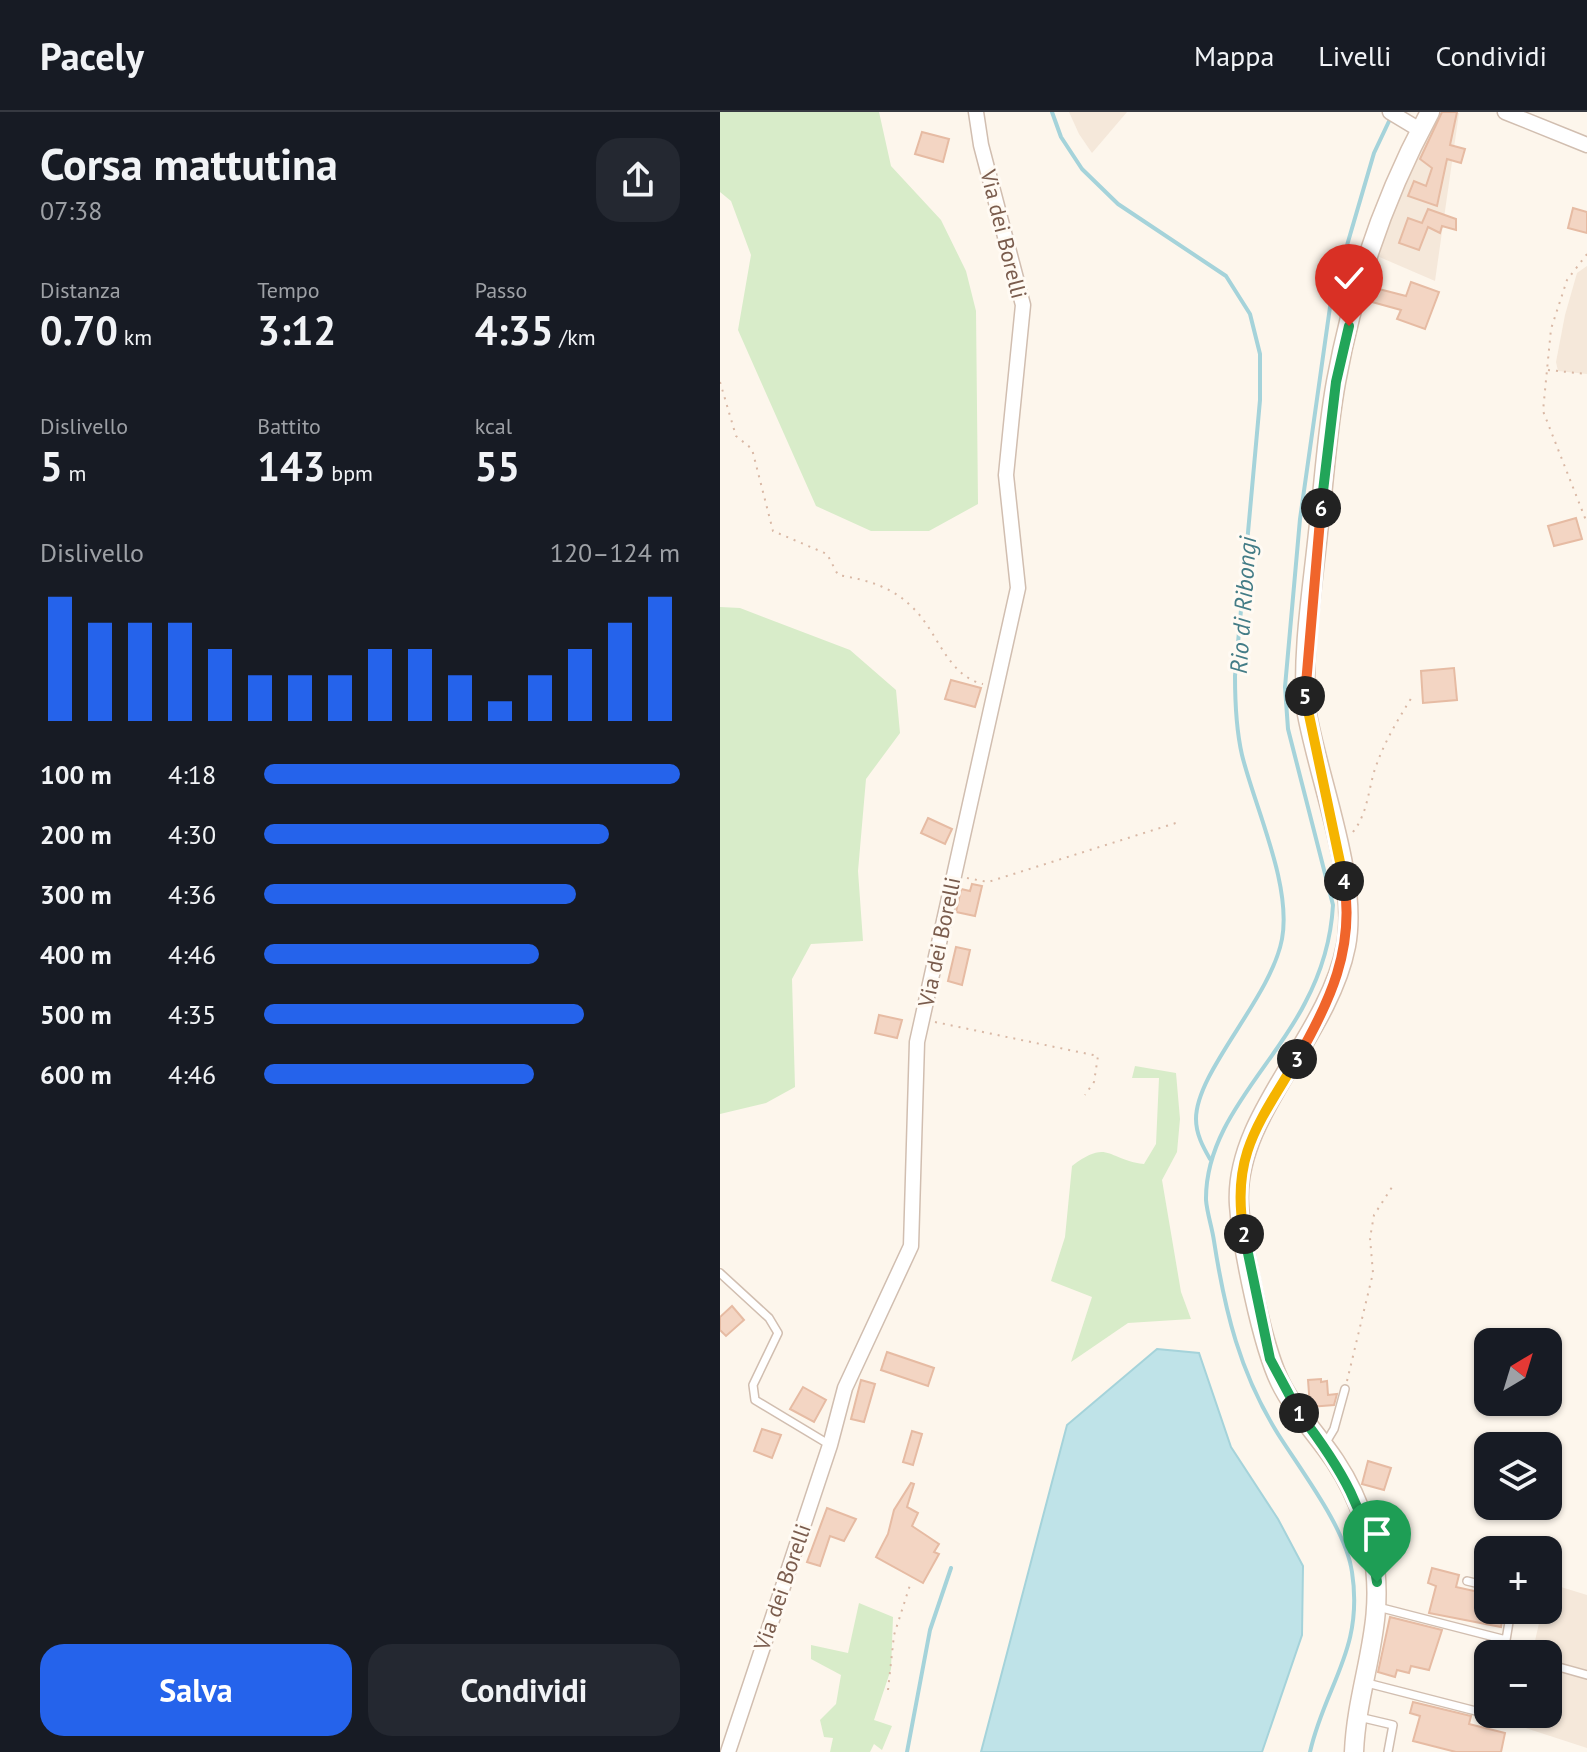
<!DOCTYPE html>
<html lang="it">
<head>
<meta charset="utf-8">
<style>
  body { margin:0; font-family:"PT Sans",sans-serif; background:#242831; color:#f1f3f6; height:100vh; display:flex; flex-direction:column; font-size:30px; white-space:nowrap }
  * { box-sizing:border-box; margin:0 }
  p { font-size:26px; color:#9ea1a6 }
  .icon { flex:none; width:44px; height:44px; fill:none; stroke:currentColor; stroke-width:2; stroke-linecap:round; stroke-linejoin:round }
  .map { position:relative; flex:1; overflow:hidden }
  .panel { display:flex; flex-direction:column; background:#171b24; width:720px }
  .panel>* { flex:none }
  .needle { width:52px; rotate:38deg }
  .fabs { position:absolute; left:754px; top:1216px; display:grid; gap:16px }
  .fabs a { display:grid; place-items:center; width:88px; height:88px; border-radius:16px; background:#171b24; box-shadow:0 2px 6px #0004; font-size:40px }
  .pin { position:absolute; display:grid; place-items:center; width:68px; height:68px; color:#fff; margin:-82px -34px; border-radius:50% 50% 50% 0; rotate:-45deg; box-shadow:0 0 8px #0007 }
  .pin .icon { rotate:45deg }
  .km { position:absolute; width:40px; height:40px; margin:-20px; border-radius:50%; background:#222; color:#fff; font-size:22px; line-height:40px; text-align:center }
  .round { display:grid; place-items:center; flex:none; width:84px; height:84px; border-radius:24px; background:#242831 }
  .headline { display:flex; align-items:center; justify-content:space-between; height:136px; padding:0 40px }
  h1 { font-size:44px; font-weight:800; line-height:60px }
  .stats { display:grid; grid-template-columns:repeat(3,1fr); gap:12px; height:136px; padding:8px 40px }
  .stats div { display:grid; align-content:center }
  .stats b { font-size:40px; font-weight:800 }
  .stats small { font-size:22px; font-weight:400 }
  .stats p { font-size:22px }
  .chart { height:224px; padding:16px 40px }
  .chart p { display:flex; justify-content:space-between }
  .chart svg { width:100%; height:144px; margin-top:8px; stroke:#2563eb; stroke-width:6 }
  .button { display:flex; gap:16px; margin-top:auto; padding:16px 40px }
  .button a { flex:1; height:92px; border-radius:24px; background:#2563eb; color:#fff; font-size:32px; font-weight:800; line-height:92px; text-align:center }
  .button a+a { background:#242831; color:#f1f3f6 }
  ul { padding:0 40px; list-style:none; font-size:26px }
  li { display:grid; grid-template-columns:128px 96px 1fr; align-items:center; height:60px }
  li i { height:20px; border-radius:10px; background:#2563eb }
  header { display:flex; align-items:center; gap:48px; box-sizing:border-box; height:112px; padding:0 40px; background:#171b24; border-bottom:2px solid #363941 }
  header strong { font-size:38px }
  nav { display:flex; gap:44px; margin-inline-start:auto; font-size:28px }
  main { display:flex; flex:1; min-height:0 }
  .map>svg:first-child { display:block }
  .residential { fill:#f5e8da }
  .green { fill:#d8ecc9 }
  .water { fill:#bfe3e8; stroke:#a5d3da; stroke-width:2 }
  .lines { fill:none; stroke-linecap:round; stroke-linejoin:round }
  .stream { stroke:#a5d3da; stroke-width:4 }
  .building { fill:#f3d5c3; stroke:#e6bba3; stroke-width:2 }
  .service-casing { stroke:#d1beb0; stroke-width:10 }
  .minor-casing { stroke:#d1beb0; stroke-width:17 }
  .secondary-casing { stroke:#d6c0b0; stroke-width:21 }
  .path { stroke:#d9b8a5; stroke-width:2; stroke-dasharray:2 6; stroke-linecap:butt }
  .service { stroke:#fff; stroke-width:7 }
  .minor { stroke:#fff; stroke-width:14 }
  .secondary { stroke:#fff; stroke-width:18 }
  .split-1-casing { stroke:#fff; stroke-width:16 }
  .split-2-casing { stroke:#fff; stroke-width:16 }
  .split-3-casing { stroke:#fff; stroke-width:16 }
  .split-4-casing { stroke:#fff; stroke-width:16 }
  .split-5-casing { stroke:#fff; stroke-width:16 }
  .split-6-casing { stroke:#fff; stroke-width:16 }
  .split-7-casing { stroke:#fff; stroke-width:16 }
  .split-1 { stroke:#22a559; stroke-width:10 }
  .split-2 { stroke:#22a559; stroke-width:10 }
  .split-3 { stroke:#f5b400; stroke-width:10 }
  .split-4 { stroke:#f0652b; stroke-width:10 }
  .split-5 { stroke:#f5b400; stroke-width:10 }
  .split-6 { stroke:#f0652b; stroke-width:10 }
  .split-7 { stroke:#22a559; stroke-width:10 }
  .labels { text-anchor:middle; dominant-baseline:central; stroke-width:6; stroke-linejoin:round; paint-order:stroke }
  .street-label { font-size:22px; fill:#7a5c4d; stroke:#fffaf3 }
  .water-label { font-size:24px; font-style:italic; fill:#437c86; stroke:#fffaf3 }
</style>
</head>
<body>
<header>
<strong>Pacely</strong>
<nav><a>Mappa</a><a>Livelli</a><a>Condividi</a></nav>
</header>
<main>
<section class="panel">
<div class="headline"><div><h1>Corsa mattutina</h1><p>07:38</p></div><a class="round"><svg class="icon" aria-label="share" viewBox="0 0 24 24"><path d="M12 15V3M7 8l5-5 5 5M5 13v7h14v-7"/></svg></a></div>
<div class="stats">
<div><p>Distanza</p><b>0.70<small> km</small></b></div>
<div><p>Tempo</p><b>3:12</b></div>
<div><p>Passo</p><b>4:35<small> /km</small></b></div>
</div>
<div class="stats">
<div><p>Dislivello</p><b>5<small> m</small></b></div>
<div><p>Battito</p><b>143<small> bpm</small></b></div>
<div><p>kcal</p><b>55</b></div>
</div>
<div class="chart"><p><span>Dislivello</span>120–124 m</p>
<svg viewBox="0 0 160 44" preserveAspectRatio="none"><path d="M5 44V6M15 44V14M25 44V14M35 44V14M45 44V22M55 44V30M65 44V30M75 44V30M85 44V22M95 44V22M105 44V30M115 44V38M125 44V30M135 44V22M145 44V14M155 44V6"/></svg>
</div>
<ul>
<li><b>100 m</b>4:18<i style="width:100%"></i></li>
<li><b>200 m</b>4:30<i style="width:83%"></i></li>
<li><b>300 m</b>4:36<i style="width:75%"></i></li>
<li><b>400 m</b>4:46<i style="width:66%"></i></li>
<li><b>500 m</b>4:35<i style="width:77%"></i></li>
<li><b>600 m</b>4:46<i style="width:65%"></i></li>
</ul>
<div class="button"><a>Salva</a><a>Condividi</a></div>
</section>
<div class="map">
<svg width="867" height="1640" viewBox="0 0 867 1640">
  <rect width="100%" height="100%" fill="#fdf6ec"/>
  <g class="residential">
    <polygon points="349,0 407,0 372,41 359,22"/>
    <polygon points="722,0 739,1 715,169 657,144 694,47"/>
    <polygon points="867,154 867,262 838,259 836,250 845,203 857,161"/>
    <polygon points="828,1471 867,1483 867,1636 796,1613 798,1602 828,1602 828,1542 812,1542 822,1498 828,1498"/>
  </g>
  <g class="green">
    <polygon points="0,0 159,0 171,54 221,108 246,159 256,199 258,392 209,419 151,419 96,394 18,218 31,143 11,89 0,80"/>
    <polygon points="0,495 20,496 130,538 176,578 180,621 146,667 138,759 143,829 91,832 72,867 75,975 46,991 0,1002"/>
    <path d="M415,954l41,7 4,46 -3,33 -15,28 19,112 10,27 -63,4 -57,39 21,-65 -41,-16 14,-44 7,-71c37,-28 35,-6 72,-2l12,-20 3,-66h-27z"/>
    <polygon points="139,1491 173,1505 171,1557 154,1608 172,1614 162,1638 154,1632 150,1640 110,1640 113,1626 104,1625 100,1608 116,1592 121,1563 91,1547 91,1533 128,1541"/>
  </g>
  <polygon class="water" points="437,1237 479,1241 511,1335 558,1407 583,1454 582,1523 542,1640 261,1640 347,1313"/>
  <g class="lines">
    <g class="stream">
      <path d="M332,0l9,25 21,32 36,35 108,72 24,38 10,40v46l-25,276c0,26 1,53 7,79 13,53 50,130 40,184 -11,59 -86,132 -86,180 0,15 7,28 14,40"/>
      <polyline points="187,1640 210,1518 231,1456"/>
      <path d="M590,1640c15,-67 54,-102 42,-180 -6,-43 -50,-100 -74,-138 -38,-61 -53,-122 -64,-193 -2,-14 -7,-28 -8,-41 -1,-77 67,-133 99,-197 17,-32 26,-62 28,-98l-45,-176 -3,-42 15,-168 31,-219 43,-147 17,-36"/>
    </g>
  </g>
  <g class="building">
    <polygon points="722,0 737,0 730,33 745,37 741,51 727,47 717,94 688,84 694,69 706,74 712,56 700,47"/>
    <polygon points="202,20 229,27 223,50 195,42"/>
    <polygon points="853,96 867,100 867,121 848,116"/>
    <polygon points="708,97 736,107 736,118 722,114 720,121 708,115 699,138 679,131 688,106 702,111"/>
    <polygon points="691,170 719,180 705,217 677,207 681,198 652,190 655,176 686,184"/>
    <polygon points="856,406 862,427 834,434 828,414"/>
    <polygon points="734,556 737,588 703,591 701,559"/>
    <polygon points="231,568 261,576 255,595 225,587"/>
    <polygon points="208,706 232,717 225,732 201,721"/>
    <polygon points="252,772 262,774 255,804 236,800 241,777 250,779"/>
    <polygon points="236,835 250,838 242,873 228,869"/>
    <polygon points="159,903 182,908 177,926 155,921"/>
    <polygon points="12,1194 24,1208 6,1224 0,1218 0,1205"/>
    <polygon points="167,1240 214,1256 208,1274 161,1258"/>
    <polygon points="601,1267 601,1270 607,1269 608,1283 617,1282 614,1293 590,1295 588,1268"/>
    <polygon points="141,1268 155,1272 144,1310 131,1307"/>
    <polygon points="83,1275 106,1288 94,1310 70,1297"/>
    <polygon points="42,1317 61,1323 52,1346 34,1339"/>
    <polygon points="192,1319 202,1322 193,1353 183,1350"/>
    <polygon points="648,1349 671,1356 664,1378 642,1372"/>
    <polygon points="191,1371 194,1372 187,1395 198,1401 192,1414 219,1432 214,1440 219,1442 203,1471 156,1445 168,1422 174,1398"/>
    <polygon points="107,1396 136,1407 124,1429 110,1424 100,1454 87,1450"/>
    <polygon points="712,1456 739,1463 736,1475 768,1482 768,1498 784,1498 781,1515 709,1501 716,1474 708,1471"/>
    <polygon points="670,1505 722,1518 709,1558 691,1554 689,1561 677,1558 675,1565 658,1560"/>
    <polygon points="693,1590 751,1604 749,1612 785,1621 781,1640 736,1640 693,1629 700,1604 690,1601"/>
  </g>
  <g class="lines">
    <g class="service-casing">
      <g id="service">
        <polyline points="0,1161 49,1206 58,1221 33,1273 35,1288 110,1333"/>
        <polyline points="605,1332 614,1317 625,1277"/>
        <polyline points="747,1469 768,1474"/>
        <polyline points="658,1495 786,1528 791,1498"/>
        <polyline points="828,1552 867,1563"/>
        <polyline points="647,1571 783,1606"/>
        <polyline points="639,1605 673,1613 668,1640"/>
      </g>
    </g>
    <g class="minor-casing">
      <g id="minor">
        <polyline points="670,0 700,18"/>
        <polyline points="785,0 867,33"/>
        <polyline points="8,1640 110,1333 125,1276 191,1134 197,930 298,476 286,363 303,193 261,33 256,0"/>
      </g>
    </g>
    <g class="secondary-casing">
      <path id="secondary" d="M634,1640c3,-72 34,-128 18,-203 -7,-31 -19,-61 -37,-88 -18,-27 -41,-50 -55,-79 -18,-37 -38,-135 -41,-177 -6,-89 89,-167 107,-259 13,-68 -28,-167 -40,-237 -4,-58 6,-118 12,-176 6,-50 9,-102 18,-151 17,-93 49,-187 94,-270"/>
    </g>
    <g class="path">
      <polyline points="867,142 847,168 831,217 823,299 867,411"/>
      <polyline points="828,258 867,262"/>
      <path d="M0,270l16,54 16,13 21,82 54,23 11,21c29,5 53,11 74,32 26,24 34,68 71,77"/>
      <path d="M633,720c14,-18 15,-39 21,-60 9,-28 23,-51 38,-75"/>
      <polyline points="247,766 268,770 459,710"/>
      <polyline points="215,910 378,944 374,970 365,983"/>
      <polyline points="627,1269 653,1161 650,1126 654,1103 674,1072"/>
      <polyline points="168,1578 174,1523 190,1473"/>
    </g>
    <use href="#service" class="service"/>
    <use href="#minor" class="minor"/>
    <use href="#secondary" class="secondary"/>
  </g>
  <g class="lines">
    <g class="split-1-casing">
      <path id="split-1" d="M579,1301c43,56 68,98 78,169"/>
    </g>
    <g class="split-2-casing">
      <polyline id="split-2" points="524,1122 550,1247 579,1301"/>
    </g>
    <g class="split-3-casing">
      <path id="split-3" d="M524,1122c-14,-78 15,-111 53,-175"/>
    </g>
    <g class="split-4-casing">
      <path id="split-4" d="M577,947c33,-57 58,-111 47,-178"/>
    </g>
    <g class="split-5-casing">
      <polyline id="split-5" points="585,584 624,769"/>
    </g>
    <g class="split-6-casing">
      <polyline id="split-6" points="585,584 601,396"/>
    </g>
    <g class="split-7-casing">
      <polyline id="split-7" points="601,396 616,270 629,214"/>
    </g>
    <use href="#split-1" class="split-1"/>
    <use href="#split-2" class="split-2"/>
    <use href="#split-3" class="split-3"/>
    <use href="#split-4" class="split-4"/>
    <use href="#split-5" class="split-5"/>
    <use href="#split-6" class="split-6"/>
    <use href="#split-7" class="split-7"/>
  </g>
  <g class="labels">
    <g class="street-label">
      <text transform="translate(284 122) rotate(76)">Via dei Borelli</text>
      <text transform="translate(219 830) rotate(-78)">Via dei Borelli</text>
      <text transform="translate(62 1475) rotate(-71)">Via dei Borelli</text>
    </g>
    <g class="water-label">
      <text transform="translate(523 493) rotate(-86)">Rio di Ribongi</text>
    </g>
  </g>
</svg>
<div class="fabs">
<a><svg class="needle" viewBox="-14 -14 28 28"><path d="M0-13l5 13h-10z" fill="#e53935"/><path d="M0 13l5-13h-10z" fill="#9ea1a6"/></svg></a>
<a><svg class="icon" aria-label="layers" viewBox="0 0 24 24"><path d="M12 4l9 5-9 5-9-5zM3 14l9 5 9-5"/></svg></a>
<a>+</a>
<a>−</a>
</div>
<div class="pin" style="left:657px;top:1470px;background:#1e9e55"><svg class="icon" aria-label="arrive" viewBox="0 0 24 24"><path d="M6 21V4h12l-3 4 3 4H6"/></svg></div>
<div class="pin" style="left:629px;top:214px;background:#d93025"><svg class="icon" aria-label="check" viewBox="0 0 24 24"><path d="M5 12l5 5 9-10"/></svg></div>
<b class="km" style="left:579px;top:1301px">1</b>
<b class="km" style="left:524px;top:1122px">2</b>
<b class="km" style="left:577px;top:947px">3</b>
<b class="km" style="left:624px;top:769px">4</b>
<b class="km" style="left:585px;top:584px">5</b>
<b class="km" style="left:601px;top:396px">6</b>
</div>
</main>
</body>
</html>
